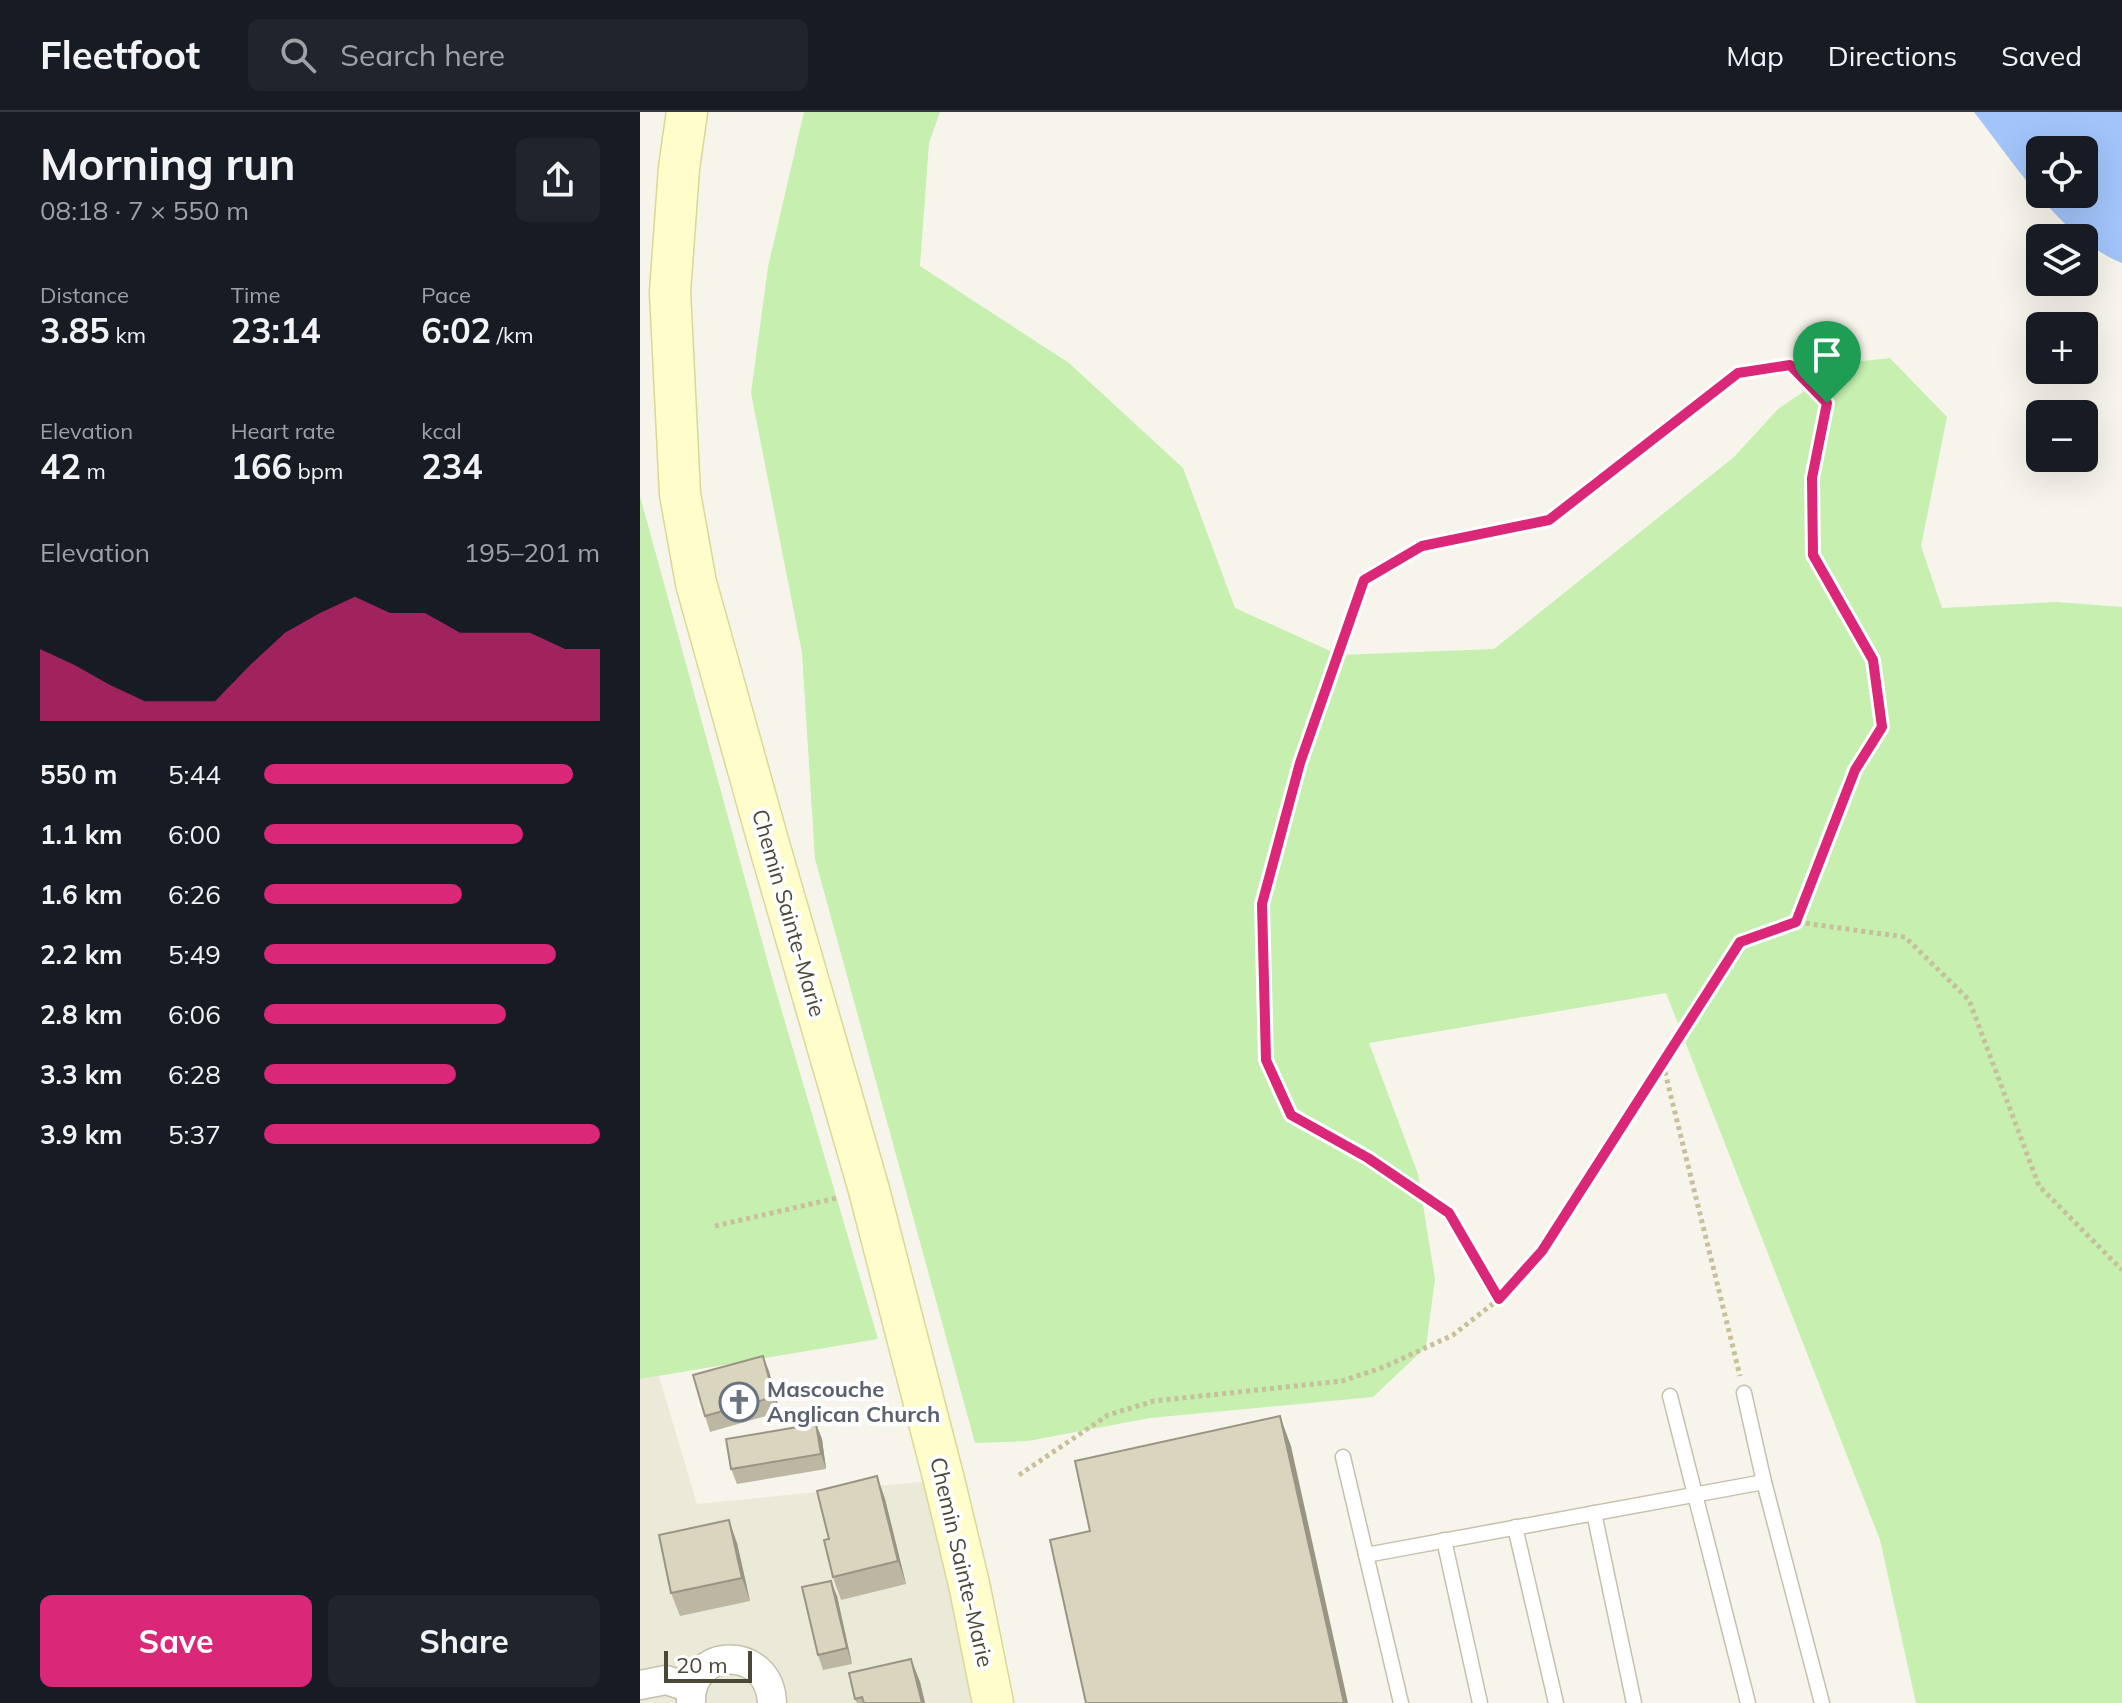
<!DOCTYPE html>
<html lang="en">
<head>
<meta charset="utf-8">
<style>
  body { margin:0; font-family:Mulish,sans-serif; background:#20242c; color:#f1f3f6; height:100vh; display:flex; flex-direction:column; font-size:30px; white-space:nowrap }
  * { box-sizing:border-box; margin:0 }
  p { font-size:26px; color:#9ea1a6 }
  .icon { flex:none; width:44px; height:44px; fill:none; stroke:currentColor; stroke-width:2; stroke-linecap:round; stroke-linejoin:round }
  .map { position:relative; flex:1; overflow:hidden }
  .side { display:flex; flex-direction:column; background:#171b24; width:640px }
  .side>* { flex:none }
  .buttons { position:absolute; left:1386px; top:24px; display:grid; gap:16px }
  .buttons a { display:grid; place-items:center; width:72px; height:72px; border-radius:12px; background:#171b24; box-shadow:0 8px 32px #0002; font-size:40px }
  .scale { position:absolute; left:24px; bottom:20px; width:88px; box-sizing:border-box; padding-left:8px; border:4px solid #4c4837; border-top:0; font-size:22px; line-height:28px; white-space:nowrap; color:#4c4837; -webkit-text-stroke:6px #fff; paint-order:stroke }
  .pin { position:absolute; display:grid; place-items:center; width:68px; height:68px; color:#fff; margin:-82px -34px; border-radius:50% 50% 50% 0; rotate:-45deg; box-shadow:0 0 8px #0007 }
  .pin .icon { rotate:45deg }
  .round { display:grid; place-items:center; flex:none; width:84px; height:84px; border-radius:12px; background:#20242c }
  .headline { display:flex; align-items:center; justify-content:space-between; height:136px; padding:0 40px }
  h1 { font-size:44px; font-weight:700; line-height:60px }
  .figures { display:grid; grid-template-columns:repeat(3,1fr); gap:12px; height:136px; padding:8px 40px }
  .figures div { display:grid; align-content:center }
  .figures b { font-size:34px; font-weight:700 }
  .figures small { font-size:22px; font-weight:400 }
  .figures p { font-size:22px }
  .chart { height:224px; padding:16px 40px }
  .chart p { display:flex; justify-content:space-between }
  .chart svg { width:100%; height:144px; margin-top:8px; fill:#db2777; opacity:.7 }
  .button { display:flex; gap:16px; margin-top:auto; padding:16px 40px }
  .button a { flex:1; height:92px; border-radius:12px; background:#db2777; color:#fff; font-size:32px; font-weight:700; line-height:92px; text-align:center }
  .button a+a { background:#20242c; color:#f1f3f6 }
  ul { padding:0 40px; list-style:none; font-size:26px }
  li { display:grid; grid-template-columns:128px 96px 1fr; align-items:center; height:60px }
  li i { height:20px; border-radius:10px; background:#db2777 }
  header { display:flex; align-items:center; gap:48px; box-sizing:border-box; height:112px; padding:0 40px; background:#171b24; border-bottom:2px solid #363941 }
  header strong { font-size:38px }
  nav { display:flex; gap:44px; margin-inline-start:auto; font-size:28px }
  .search { width:560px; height:72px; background:#20242c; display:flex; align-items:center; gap:20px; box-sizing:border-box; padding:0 28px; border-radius:12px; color:#9ea1a6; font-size:30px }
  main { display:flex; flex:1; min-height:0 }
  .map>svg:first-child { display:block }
  .residential { fill:#ebe9d8 }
  .green { fill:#c6efb0 }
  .water { fill:#a2c4f9; fill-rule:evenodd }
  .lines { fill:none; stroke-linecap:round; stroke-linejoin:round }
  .lane-casing { stroke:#c4c0ac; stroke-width:17 }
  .street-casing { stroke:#c4c0ac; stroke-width:31 }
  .secondary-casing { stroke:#dbd796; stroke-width:43 }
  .path { stroke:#c7c09b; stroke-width:5; stroke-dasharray:4 4; stroke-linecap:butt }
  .lane { stroke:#fff; stroke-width:14 }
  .street { stroke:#fff; stroke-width:28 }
  .secondary { stroke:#fffdcc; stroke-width:40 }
  .wall { fill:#bbb7a3 }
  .shaded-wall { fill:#999585 }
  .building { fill:#dad5be; stroke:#999585; stroke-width:2 }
  .route-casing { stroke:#fff; stroke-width:16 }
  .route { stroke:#db2777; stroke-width:10 }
  .labels { text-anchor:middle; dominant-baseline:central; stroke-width:8; stroke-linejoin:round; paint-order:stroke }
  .street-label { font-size:22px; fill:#4c4837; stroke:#fff }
  .worship-label { font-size:22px; font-weight:bold; fill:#5b616d; stroke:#fff; text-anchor:start }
</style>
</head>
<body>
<header>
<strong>Fleetfoot</strong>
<div class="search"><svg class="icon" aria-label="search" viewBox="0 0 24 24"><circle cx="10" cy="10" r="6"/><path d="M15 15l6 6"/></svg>Search here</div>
<nav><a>Map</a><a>Directions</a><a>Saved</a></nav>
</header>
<main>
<section class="side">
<div class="headline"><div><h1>Morning run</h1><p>08:18 · 7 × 550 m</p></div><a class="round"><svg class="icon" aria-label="share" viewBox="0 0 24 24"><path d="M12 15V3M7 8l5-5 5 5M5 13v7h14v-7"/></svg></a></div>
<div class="figures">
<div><p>Distance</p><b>3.85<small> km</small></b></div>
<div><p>Time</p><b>23:14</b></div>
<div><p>Pace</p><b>6:02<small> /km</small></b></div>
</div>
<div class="figures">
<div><p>Elevation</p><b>42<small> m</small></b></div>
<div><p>Heart rate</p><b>166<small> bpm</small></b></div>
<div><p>kcal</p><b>234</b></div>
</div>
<div class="chart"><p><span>Elevation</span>195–201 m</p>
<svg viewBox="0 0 160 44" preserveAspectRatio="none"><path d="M0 44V22L10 27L20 33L30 38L40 38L50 38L60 27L70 17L80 11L90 6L100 11L110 11L120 17L130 17L140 17L150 22L160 22V44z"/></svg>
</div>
<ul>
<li><b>550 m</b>5:44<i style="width:92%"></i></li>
<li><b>1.1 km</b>6:00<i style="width:77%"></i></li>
<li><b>1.6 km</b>6:26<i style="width:59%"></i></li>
<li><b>2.2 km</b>5:49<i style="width:87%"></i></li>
<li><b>2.8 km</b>6:06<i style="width:72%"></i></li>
<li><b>3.3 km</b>6:28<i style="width:57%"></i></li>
<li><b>3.9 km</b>5:37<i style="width:100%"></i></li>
</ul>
<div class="button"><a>Save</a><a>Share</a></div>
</section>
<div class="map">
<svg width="1482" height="1591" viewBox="0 0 1482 1591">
  <rect width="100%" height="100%" fill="#f7f5eb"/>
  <polygon class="residential" points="19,1264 57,1392 290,1369 347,1591 0,1591 0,1267"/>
  <g class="green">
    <polygon points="164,0 300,0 289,31 280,154 429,251 543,356 595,496 699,543 854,537 1094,345 1138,297 1206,251 1250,246 1307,305 1281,434 1302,496 1416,490 1482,495 1482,1591 1276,1591 1240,1428 1026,881 729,931 778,1062 795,1167 786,1235 733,1285 510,1306 388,1329 335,1331 175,747 162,541 111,281 128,155"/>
    <polygon points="0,384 133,869 238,1227 0,1267"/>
  </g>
  <path class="water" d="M1334,0h148v151c-58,-22 -109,-101 -148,-151zM1400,38h44v44h-44z"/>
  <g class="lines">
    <g class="lane-casing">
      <g id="lane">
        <polyline points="1104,1281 1124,1370 1182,1591"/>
        <polyline points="1030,1284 1108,1591"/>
        <polyline points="703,1345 761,1591"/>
        <polyline points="954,1401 994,1591"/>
        <polyline points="875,1415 916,1591"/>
        <polyline points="804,1428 840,1591"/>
        <polyline points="726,1443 1124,1370"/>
      </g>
    </g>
    <g class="street-casing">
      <g id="street">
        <polyline points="0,1573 26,1568 51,1576"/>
        <path d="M51,1591c-2,-58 79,-58 81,0"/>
      </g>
    </g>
    <g class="secondary-casing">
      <polyline id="secondary" points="47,0 39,56 30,180 40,382 56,471 128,729 229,1078 304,1368 329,1472 353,1591"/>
    </g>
    <g class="path">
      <polyline points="1023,952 1100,1264"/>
      <polyline points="75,1114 197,1086"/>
      <polyline points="859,1187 809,1101 728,1046 651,1003 626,948 622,792 660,651 724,468 782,434 909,408 1098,261 1150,253 1187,291 1172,366 1173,443 1233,548 1242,615 1215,658 1156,810"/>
      <polyline points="379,1363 468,1303 514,1289 702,1269 744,1255 813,1223 859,1187 902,1139 1100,830 1156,810 1265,825 1329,888 1399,1074 1482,1158"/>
    </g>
    <use href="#lane" class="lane"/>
    <use href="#street" class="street"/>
    <use href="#secondary" class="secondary"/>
  </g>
  <g class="wall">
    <polygon points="123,1244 140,1300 70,1320 65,1304"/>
    <polygon points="176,1312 182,1327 186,1357 97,1372 91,1357"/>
    <polygon points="237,1364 245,1387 266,1472 201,1488 193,1465 189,1427"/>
    <polygon points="97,1431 110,1489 40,1504 31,1481"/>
    <polygon points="197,1484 212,1552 183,1558 178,1543"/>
    <polygon points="271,1547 280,1570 285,1591 217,1591 215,1587"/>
  </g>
  <g class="shaded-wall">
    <polygon points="123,1244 129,1259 140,1300 134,1285"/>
    <polygon points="640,1304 651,1334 708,1591 704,1591"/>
    <polygon points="176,1312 182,1327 186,1357 181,1342"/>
    <polygon points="237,1364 245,1387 266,1472 258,1449"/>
    <polygon points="89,1408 97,1431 110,1489 102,1466"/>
    <polygon points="191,1469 197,1484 212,1552 207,1536"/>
    <polygon points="271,1547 280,1570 285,1591 282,1591"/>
  </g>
  <g class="building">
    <polygon points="123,1244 134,1285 65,1304 53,1263"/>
    <polygon points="640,1304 704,1591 446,1591 410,1428 450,1419 435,1349"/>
    <polygon points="176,1312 181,1342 91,1357 86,1327"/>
    <polygon points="237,1364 258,1449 193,1465 184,1428 189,1427 177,1379"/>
    <polygon points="89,1408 102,1466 31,1481 19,1423"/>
    <polygon points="191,1469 207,1536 178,1543 162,1475"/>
    <polygon points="271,1547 282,1591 224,1591 222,1585 215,1587 209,1561"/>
  </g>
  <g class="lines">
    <g class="route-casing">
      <polygon id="route" points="1150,253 1187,291 1172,366 1173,443 1233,548 1242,615 1215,658 1156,810 1100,830 902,1139 859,1187 809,1101 728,1046 651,1003 626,948 622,792 660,651 724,468 782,434 909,408 1098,261"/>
    </g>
    <use href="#route" class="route"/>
  </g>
  <defs>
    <g id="church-ring" transform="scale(2)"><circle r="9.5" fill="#fff" stroke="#6b7280" stroke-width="1.5"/><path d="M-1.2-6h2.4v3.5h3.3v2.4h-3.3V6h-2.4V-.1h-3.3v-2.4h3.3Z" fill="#6b7280"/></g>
  </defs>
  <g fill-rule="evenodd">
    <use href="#church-ring" x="99" y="1290"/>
  </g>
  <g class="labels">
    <g class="street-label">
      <text transform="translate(149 801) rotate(74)">Chemin Sainte-Marie</text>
      <text transform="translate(322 1450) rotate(77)">Chemin Sainte-Marie</text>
    </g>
    <g class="worship-label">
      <text x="127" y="1277">Mascouche<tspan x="127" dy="25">Anglican Church</tspan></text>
    </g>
  </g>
</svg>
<div class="buttons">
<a><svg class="icon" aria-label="locate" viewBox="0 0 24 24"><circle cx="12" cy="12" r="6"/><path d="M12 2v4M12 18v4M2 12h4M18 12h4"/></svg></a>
<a><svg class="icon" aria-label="layers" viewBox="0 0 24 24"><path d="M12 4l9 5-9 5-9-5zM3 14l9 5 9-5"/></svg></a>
<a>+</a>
<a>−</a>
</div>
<div class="scale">20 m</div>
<div class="pin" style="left:1187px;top:291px;background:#1e9e55"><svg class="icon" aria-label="arrive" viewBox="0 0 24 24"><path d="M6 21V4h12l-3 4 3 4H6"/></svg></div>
</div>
</main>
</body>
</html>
